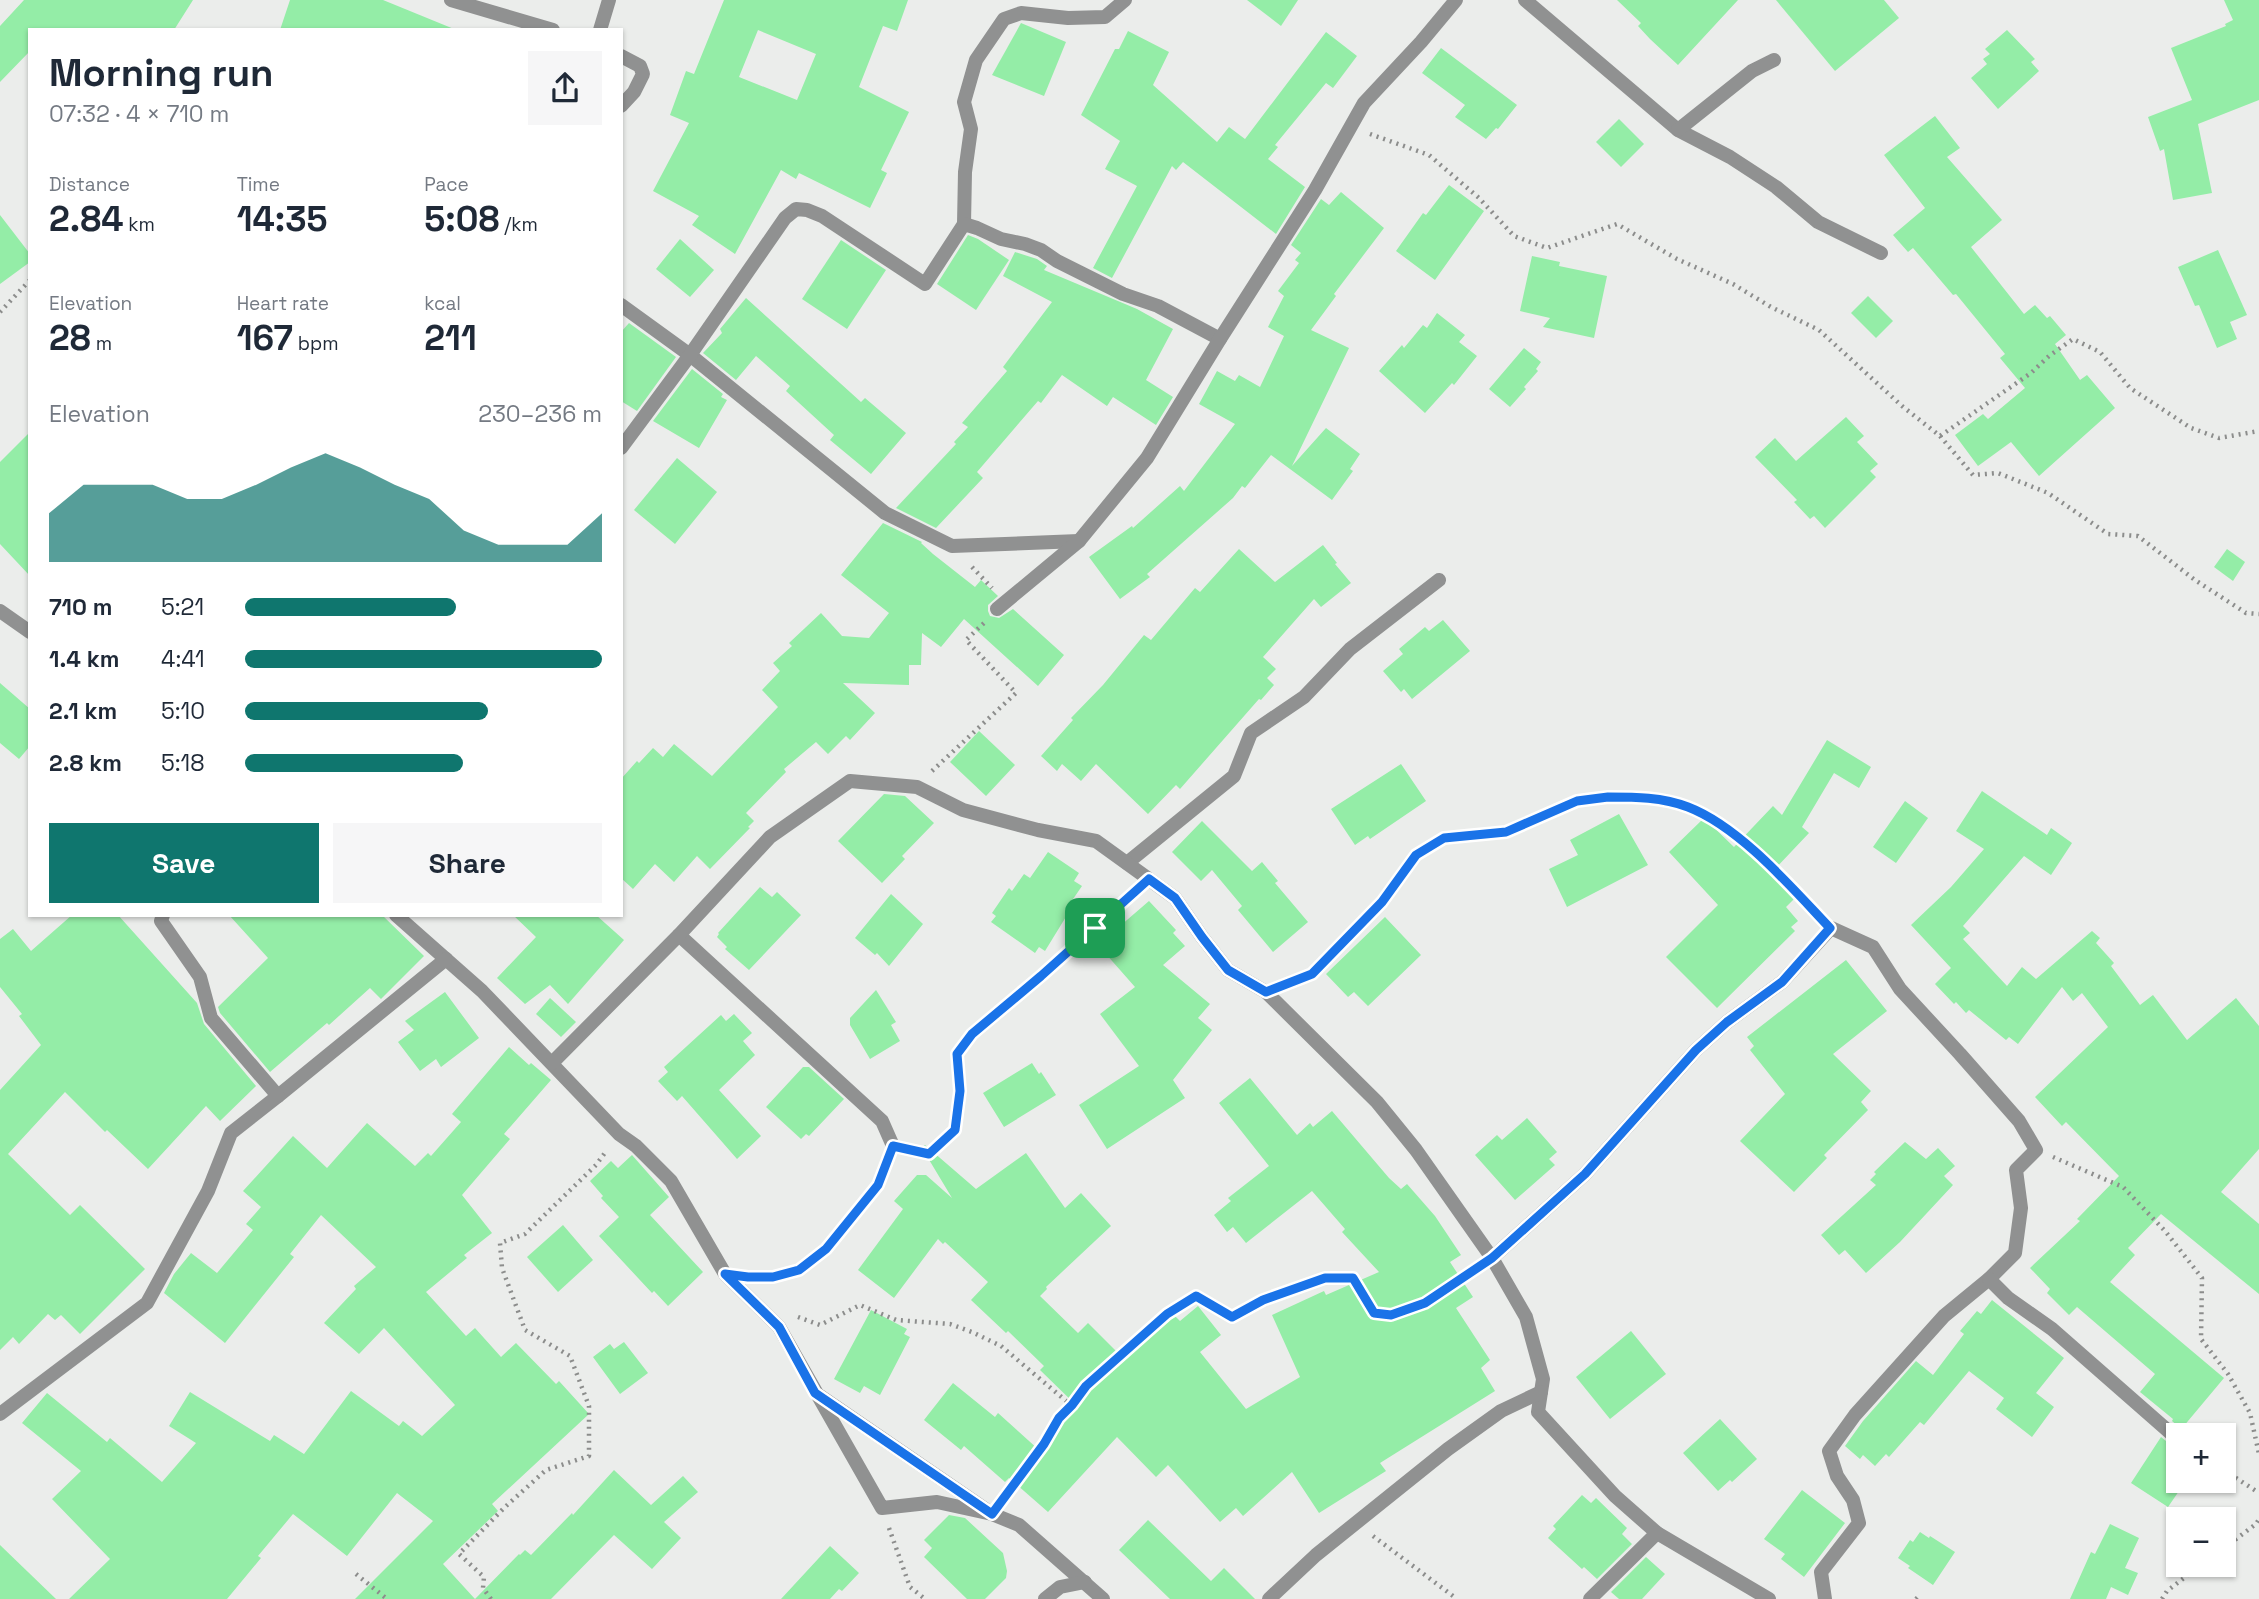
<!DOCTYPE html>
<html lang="en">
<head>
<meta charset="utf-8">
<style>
  body { margin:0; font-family:"Space Grotesk",sans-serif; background:#f6f6f7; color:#1f2937; height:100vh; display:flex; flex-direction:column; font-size:26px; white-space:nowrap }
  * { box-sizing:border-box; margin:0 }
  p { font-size:23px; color:#747a83 }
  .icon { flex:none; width:38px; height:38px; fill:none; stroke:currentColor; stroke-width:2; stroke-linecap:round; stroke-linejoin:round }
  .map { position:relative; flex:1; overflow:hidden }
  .sheet { position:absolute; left:28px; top:28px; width:595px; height:889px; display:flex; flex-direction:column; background:#fff; border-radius:0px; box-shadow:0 2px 5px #0004 }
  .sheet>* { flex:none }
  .buttons { position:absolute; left:2166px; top:1423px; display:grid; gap:14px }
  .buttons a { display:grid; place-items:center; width:70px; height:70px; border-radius:0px; background:#fff; box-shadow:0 2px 5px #0004; font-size:35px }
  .pin { position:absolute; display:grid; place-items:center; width:60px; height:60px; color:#fff; margin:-30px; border-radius:14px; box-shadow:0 4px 10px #0006 }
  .round { display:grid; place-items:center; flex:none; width:74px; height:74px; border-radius:0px; background:#f6f6f7 }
  .headline { display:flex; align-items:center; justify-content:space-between; height:119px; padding:0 21px }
  h1 { font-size:38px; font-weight:600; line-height:52px }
  .figures { display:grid; grid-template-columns:repeat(3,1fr); gap:10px; height:119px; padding:7px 21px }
  .figures div { display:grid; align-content:center }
  .figures b { font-size:35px; font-weight:600 }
  .figures small { font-size:19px; font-weight:400 }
  .figures p { font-size:19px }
  .chart { height:196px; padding:14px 21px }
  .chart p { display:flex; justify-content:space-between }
  .chart svg { width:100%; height:126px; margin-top:7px; fill:#0f766e; opacity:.7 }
  .button { display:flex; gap:14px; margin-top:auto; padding:14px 21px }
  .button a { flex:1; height:80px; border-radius:0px; background:#0f766e; color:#fff; font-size:28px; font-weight:600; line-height:80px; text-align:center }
  .button a+a { background:#f6f6f7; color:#1f2937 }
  ul { padding:0 21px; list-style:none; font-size:23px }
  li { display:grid; grid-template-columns:112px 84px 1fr; align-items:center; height:52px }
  li i { height:18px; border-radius:9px; background:#0f766e }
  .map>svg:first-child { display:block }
  .building { fill:#94eda7; fill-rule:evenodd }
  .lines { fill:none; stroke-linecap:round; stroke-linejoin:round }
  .path { stroke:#8c8d8c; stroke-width:4.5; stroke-dasharray:2 5; stroke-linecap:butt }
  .minor { stroke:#909191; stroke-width:14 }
  .route-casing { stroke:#fff; stroke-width:14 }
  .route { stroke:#1a73e8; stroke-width:9 }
</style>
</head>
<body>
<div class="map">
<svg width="2259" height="1599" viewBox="0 0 2259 1599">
  <rect width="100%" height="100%" fill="#ebedeb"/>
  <g class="building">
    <polygon points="24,0 193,0 174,30 30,30 30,51 0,82 0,26"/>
    <polygon points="290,0 383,0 454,29 280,30"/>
    <path d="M724,0h184l-11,31 -14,-5 -24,61 50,25 -28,58 6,3 -17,35 -71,-35 -3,6 -15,-9 -46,84 -43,-29 7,-9 -46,-25 36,-68 -19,-8 16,-44 8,3zM758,30l58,24 -19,46 -58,-23z"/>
    <polygon points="1247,0 1298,0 1281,26"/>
    <polygon points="1617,0 1738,0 1678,65 1650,39 1638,26 1641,23"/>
    <polygon points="1776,0 1884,0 1899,18 1835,71"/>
    <polygon points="2224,0 2259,0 2259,100 2198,124 2212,193 2173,200 2164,149 2160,151 2148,117 2192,100 2171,48 2226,26 2225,24 2233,20"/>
    <polygon points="1021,23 1066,42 1044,96 992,75"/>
    <polygon points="2007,30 2035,59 2031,62 2039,71 1998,109 1971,78 1987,64 1983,59 1990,54 1985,49"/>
    <polygon points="1128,31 1169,52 1153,85 1217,142 1229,127 1245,139 1326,32 1357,56 1333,88 1326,83 1275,145 1278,147 1268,159 1305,187 1276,234 1183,162 1176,170 1172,166 1112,278 1093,268 1137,186 1105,169 1120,141 1081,115 1115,49 1119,49"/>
    <polygon points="1441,48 1517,105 1498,129 1496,128 1486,139 1455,117 1465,105 1422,73"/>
    <polygon points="1935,116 1960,148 1947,157 2002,220 1971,247 2024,314 2035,305 2047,318 2050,316 2066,335 2055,344 2080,380 2087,375 2115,408 2039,476 2011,442 1978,466 1955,435 1983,414 1988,419 2025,388 2000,358 2005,354 1956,294 1953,295 1913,248 1908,252 1893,235 1925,208 1884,155"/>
    <polygon points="1619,119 1644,144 1621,167 1596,142"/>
    <polygon points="1449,185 1484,211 1435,280 1396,251 1423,213 1426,215"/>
    <polygon points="1341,192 1384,228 1334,294 1336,296 1311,330 1349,348 1292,466 1326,428 1360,454 1350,469 1353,471 1332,500 1271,455 1245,488 1242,486 1233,498 1147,574 1150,577 1120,599 1089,557 1132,526 1133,528 1180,486 1184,491 1235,424 1199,404 1217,371 1235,381 1239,375 1260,387 1284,336 1268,327 1284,296 1278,291 1299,263 1295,260 1301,253 1291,245 1321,199 1329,205"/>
    <polygon points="0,215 30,254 30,262 0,284"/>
    <polygon points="968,235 978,239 1009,260 976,310 937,284"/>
    <polygon points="680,239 714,270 690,297 656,269"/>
    <polygon points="841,240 886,270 847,329 802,299"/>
    <polygon points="2218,250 2247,315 2230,322 2237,339 2217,348 2199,305 2195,306 2178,267"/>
    <polygon points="1015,252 1037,259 1047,266 1044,270 1137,309 1173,329 1146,380 1173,397 1156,425 1113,397 1107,406 1062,375 1041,403 1038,401 977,472 983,478 936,528 896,508 956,444 954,442 968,427 962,423 1007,371 1003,367 1052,302 1003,276"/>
    <polygon points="1532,256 1560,262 1559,266 1607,276 1594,338 1543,327 1550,318 1520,311"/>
    <polygon points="1868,296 1893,321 1876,338 1851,313"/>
    <polygon points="746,298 861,402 865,398 906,433 871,474 830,440 834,435 786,391 790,386 756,356 736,380 703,353 722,333 720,329"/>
    <polygon points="1437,313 1465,335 1459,342 1477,356 1454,385 1452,383 1425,413 1379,371 1402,345 1404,348 1423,325 1427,328"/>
    <polygon points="629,323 676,357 637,411 621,401 621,332"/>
    <polygon points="1524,348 1541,362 1536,369 1538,371 1524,387 1526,389 1510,407 1489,389"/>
    <polygon points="692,369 723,394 721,397 727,400 699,448 653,421"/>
    <polygon points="1846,417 1864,436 1857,442 1878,464 1870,471 1876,477 1825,528 1814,516 1810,519 1794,502 1797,500 1755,457 1775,438 1796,461"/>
    <polygon points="30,432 30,576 0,544 0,462"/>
    <polygon points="677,458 717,492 675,544 634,510"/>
    <polygon points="883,523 922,542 921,543 933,554 975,587 981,580 998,596 988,605 988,611 990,616 999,618 1013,609 1064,655 1038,686 964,619 941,647 922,633 921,665 909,665 909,685 843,683 875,713 850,740 846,736 828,754 816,742 784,769 786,772 746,813 754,821 748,827 750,828 710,869 697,856 674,882 655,864 633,889 621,878 621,779 637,761 639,763 653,748 663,757 674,744 712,776 778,707 762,690 780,671 773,663 792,646 789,643 821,613 842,636 869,638 889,613 841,575"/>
    <polygon points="1323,545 1337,563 1335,564 1351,583 1321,607 1314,599 1263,657 1276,669 1267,678 1274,685 1261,700 1259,699 1180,789 1176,785 1148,814 1096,764 1081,781 1062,764 1057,771 1041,756 1073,720 1071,718 1103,685 1144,635 1151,640 1195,588 1200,592 1239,549 1275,582"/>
    <polygon points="2227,549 2245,562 2233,581 2214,567"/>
    <polygon points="1443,620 1470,651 1412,699 1404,689 1401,692 1383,671 1403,654 1399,649 1425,627 1429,631"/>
    <polygon points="0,683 30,709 30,746 19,759 0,743"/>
    <polygon points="979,731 1015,765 986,796 950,762"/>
    <polygon points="1827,740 1871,767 1859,788 1834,773 1802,827 1809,833 1771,873 1795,898 1786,907 1798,921 1791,927 1795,931 1717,1008 1666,957 1718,905 1669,852 1704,818 1734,847 1773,806 1782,815"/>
    <polygon points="1401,764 1426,801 1370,839 1368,836 1355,845 1331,809"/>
    <polygon points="1982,791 2047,835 2051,828 2072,843 2051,875 2024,856 1963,926 1970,933 1963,939 2007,986 2022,967 2036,979 2092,931 2100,938 2096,943 2114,963 2111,966 2140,1005 2153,995 2187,1040 2236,998 2259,1026 2259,1149 2221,1192 2259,1224 2259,1294 2161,1214 2128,1248 2135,1255 2110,1282 2224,1378 2183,1427 2179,1424 2179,1427 2172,1421 2173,1419 2140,1392 2155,1374 2077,1307 2069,1315 2047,1293 2050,1289 2030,1268 2080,1221 2077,1219 2119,1176 2066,1122 2062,1126 2035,1097 2108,1027 2082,993 2073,1001 2062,987 2018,1044 2009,1037 2006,1040 1969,1010 1966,1013 1956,1002 1954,1004 1935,984 1951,968 1911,925 1951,887 1984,849 1956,831"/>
    <polygon points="884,794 905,796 934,823 902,856 905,859 882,883 838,841"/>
    <polygon points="1905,801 1928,818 1896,863 1873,847"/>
    <polygon points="1619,814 1648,865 1567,907 1549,869 1578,855 1570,840"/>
    <polygon points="1202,821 1252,871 1262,862 1278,881 1275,883 1308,922 1273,952 1238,910 1242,906 1212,870 1201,881 1172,852"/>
    <polygon points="1048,852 1079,873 1074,881 1082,886 1069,905 1072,907 1045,951 1039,947 1035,953 991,922 996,916 992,913 1009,888 1012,891 1024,874 1030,878"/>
    <polygon points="760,887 772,897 777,892 801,915 749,970 725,949 727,947 717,937 719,934 718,933"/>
    <polygon points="891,894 923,924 889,966 877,953 875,955 855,938"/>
    <polygon points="1149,901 1176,930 1173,933 1185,946 1163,965 1210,1004 1198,1018 1212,1030 1173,1080 1185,1098 1107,1149 1079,1105 1139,1066 1100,1014 1135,987 1098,945"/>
    <polygon points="72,915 118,915 197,1003 204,1024 256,1086 220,1121 206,1106 148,1169 107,1130 105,1132 65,1092 8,1154 70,1215 80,1205 145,1269 80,1334 61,1315 55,1320 48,1314 19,1344 13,1337 0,1350 0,1090 41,1045 19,1016 22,1014 0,987 0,939 13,929 31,951"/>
    <polygon points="229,915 382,915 424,956 381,999 370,988 329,1025 327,1023 270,1072 220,1013 218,1007 268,958"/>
    <polygon points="513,915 596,915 624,940 568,1004 550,985 525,1004 497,978 536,937"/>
    <polygon points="1385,917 1421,955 1368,1006 1354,992 1348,997 1326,974"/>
    <polygon points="1846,960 1887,1011 1833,1054 1871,1091 1861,1102 1868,1110 1824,1155 1827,1158 1794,1192 1740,1141 1785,1094 1750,1050 1754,1046 1747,1037"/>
    <polygon points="876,990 896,1022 891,1025 900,1041 870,1059 850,1025 850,1018"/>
    <polygon points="445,992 479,1038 441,1067 436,1059 420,1071 398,1042 414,1030 405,1021"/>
    <polygon points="550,998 576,1022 561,1037 536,1014"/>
    <polygon points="734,1014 752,1033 743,1041 755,1055 719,1090 761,1136 737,1159 682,1096 677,1101 658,1081 668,1072 664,1067 721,1015 726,1021"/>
    <polygon points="509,1047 529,1065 531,1063 551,1080 504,1134 510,1139 462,1195 492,1233 464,1255 467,1258 426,1292 466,1336 475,1328 501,1357 516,1343 556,1384 559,1381 589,1414 492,1504 498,1511 443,1564 475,1599 355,1599 433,1521 397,1493 347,1556 293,1514 258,1556 261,1558 227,1599 69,1599 110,1559 52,1499 81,1471 22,1423 47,1393 107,1442 110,1438 162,1482 196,1443 169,1426 190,1392 270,1441 274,1435 304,1454 351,1391 399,1426 403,1421 422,1436 455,1405 384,1328 359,1354 324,1323 356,1289 354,1286 376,1267 321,1215 290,1254 294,1257 225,1343 164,1293 174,1274 191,1253 217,1273 253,1230 246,1224 261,1207 243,1191 293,1136 327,1168 367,1123 415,1166 428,1153 431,1156 461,1122 452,1114"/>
    <polygon points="1032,1063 1039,1074 1041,1072 1056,1095 1004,1127 983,1093"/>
    <polygon points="803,1067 809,1067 844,1099 809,1136 806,1134 801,1139 766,1107"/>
    <polygon points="1250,1078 1297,1135 1310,1123 1313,1127 1332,1111 1389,1178 1401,1189 1407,1184 1435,1216 1461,1255 1450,1262 1473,1297 1456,1308 1490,1360 1481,1368 1495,1391 1380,1463 1386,1471 1319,1513 1292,1472 1243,1516 1236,1508 1220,1522 1168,1465 1156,1477 1117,1437 1048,1512 1009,1478 1005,1482 964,1446 961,1450 924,1420 953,1383 995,1417 998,1413 1039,1450 1078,1407 1040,1370 1044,1366 1008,1331 1006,1333 971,1300 988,1282 945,1242 943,1244 938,1239 894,1298 858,1270 903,1209 894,1201 917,1175 926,1175 952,1198 922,1148 925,1145 976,1189 1026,1153 1065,1208 1081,1193 1111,1226 1046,1287 1047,1289 1040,1296 1078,1333 1088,1323 1124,1359 1175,1316 1180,1321 1198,1306 1221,1335 1200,1352 1246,1409 1300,1377 1272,1315 1324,1291 1326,1295 1379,1272 1342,1232 1345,1229 1312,1191 1246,1243 1233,1227 1227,1232 1214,1215 1231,1201 1228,1198 1269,1166 1219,1103"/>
    <polygon points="1527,1118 1557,1152 1549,1159 1555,1165 1515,1200 1475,1155 1497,1135 1502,1140"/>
    <polygon points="1905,1142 1926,1159 1938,1148 1955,1166 1944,1176 1953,1185 1900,1242 1866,1273 1845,1250 1839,1255 1821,1235 1876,1185 1870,1180 1876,1174 1874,1172"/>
    <polygon points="632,1155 669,1197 650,1215 703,1272 668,1306 654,1291 652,1293 599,1236 619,1217 601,1198 603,1196 590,1181 611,1161 618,1168"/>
    <polygon points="563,1225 593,1260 558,1292 527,1257"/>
    <polygon points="1992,1300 2064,1358 2036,1393 2054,1407 2032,1437 1996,1409 2004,1398 1969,1371 1924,1425 1920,1422 1889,1457 1886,1454 1875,1466 1863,1455 1860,1459 1845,1446 1863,1421 1916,1361 1933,1375 1964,1334 1960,1331 1977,1311 1981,1314"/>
    <polygon points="871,1310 907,1329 904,1334 910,1337 880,1395 864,1386 860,1393 834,1379"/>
    <polygon points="1631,1331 1666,1374 1610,1419 1576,1377"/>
    <polygon points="624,1342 648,1373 620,1394 593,1357 610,1344 614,1349"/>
    <polygon points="1720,1419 1757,1459 1732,1482 1730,1480 1718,1491 1683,1453"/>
    <polygon points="2161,1437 2171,1445 2179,1444 2179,1491 2168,1507 2131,1483"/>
    <polygon points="614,1470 651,1505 683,1476 698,1492 664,1522 681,1538 652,1569 614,1535 551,1599 475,1599 519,1554 520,1555 525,1550 531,1555 572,1513 573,1515"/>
    <polygon points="1802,1490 1845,1523 1804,1577 1781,1559 1785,1554 1764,1539"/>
    <polygon points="1582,1495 1591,1503 1596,1498 1627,1528 1622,1534 1632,1544 1597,1579 1584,1567 1582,1569 1548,1538 1556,1529 1553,1526"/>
    <polygon points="949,1515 965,1518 1003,1553 1007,1571 1006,1578 985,1599 967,1599 924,1557 932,1548 924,1540"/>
    <polygon points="1148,1520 1211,1581 1224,1568 1255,1599 1170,1599 1119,1550"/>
    <polygon points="2110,1524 2139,1538 2125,1568 2138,1573 2128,1595 2111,1587 2106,1599 2070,1599 2091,1552 2095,1554"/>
    <polygon points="1920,1532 1929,1538 1930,1536 1955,1552 1933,1585 1908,1568 1910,1566 1898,1558 1910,1540 1913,1542"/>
    <polygon points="0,1545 56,1599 0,1599"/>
    <polygon points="830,1546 859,1573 842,1591 839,1589 830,1599 781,1599"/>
    <polygon points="1646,1557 1665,1574 1642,1599 1619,1599 1611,1592"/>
  </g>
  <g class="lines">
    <g class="path">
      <polyline points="1370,134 1429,155 1479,198 1514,236 1547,248 1617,224 1677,259 1733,284 1771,307 1819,330 1902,406 1940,436 2031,373 2049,356 2073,339 2100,352 2130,388 2191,428 2219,438 2259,431"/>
      <polyline points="0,312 30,280"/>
      <polyline points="1940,436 1973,475 1998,473 2048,493 2108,534 2138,536 2195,580 2246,613 2259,614"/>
      <polyline points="972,567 992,588"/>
      <polyline points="932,771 1016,693 966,640 984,623"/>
      <polyline points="1286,984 1312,974 1383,902 1416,855 1444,838 1506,832 1577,801 1608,797 1649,798 1687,806 1717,821 1776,871 1818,915"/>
      <polyline points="910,1150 929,1154 955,1130 960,1091 957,1054 972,1034 1133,894"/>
      <polyline points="2053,1157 2123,1187 2165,1231 2202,1278 2201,1339 2228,1374 2250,1413 2259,1454"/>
      <polyline points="759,1277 773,1277 799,1270 826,1249 878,1185 886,1164"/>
      <polyline points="798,1317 820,1325 860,1305 896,1320 950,1324 972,1332 1001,1346 1071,1405"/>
      <polyline points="2224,1470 2259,1493"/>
      <polyline points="1004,1497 1044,1444 1059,1418 1071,1405 1086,1386 1166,1314 1196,1296 1232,1317 1263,1300 1325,1278 1352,1278 1374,1313 1391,1315 1425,1303 1476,1268"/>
      <polyline points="889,1528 910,1587 925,1599"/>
      <polyline points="1373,1536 1457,1599"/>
      <polyline points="2224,1548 2256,1524 2259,1519"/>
      <polyline points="356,1574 387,1599"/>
      <polyline points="491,1599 483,1588 484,1577 459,1554 505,1507 546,1470 589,1456 589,1406 570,1356 525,1330 502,1268 500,1243 525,1234 596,1165 607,1150"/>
      <polyline points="1916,1599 1918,1597 1920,1599"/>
      <polyline points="2162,1599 2167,1591 2202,1564"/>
    </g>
    <g class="minor">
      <polyline points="451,0 553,30"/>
      <polyline points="1525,0 1678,130 1730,157 1776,187 1818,222 1881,253"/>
      <polyline points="600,30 609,0"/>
      <polyline points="621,56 640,66 643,74 634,92 621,106"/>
      <polyline points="1678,130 1752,71 1774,60"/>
      <polyline points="964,224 965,172 971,129 964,102 976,60 1004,19 1021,13 1068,18 1105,17 1125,0"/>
      <polyline points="621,305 690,355 885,513 952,546 1079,541"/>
      <polyline points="621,448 690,355 785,218 796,209 807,210 822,216 925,284 964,224 977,228 1001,239 1025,244 1041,250 1057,261 1123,294 1158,306 1220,339"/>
      <polyline points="997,609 1079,541 1147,458 1220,339 1315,190 1364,103 1421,42 1456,0"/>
      <polyline points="0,611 30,632"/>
      <polyline points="1127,863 1234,776 1251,733 1304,697 1350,649 1439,580"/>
      <polyline points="396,915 482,991 619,1134 636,1146 671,1181 725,1274 779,1327 882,1508 937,1502 992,1514 1019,1525 1103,1599"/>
      <polyline points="679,935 882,1121 893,1146"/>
      <polyline points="552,1063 679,935 770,837 850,781 917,787 963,810 1038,830 1096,841 1175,898 1202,937 1228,970 1266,992 1377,1102 1416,1150 1492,1258 1526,1317 1543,1379 1538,1412 1615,1496 1657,1533 1769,1599"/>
      <polyline points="278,1096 446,959"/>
      <polyline points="1492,1258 1585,1174 1696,1050 1727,1022 1782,982 1831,928 1873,947 1900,989 1960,1054 2019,1121 2036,1150 2016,1170 2021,1208 2015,1253 1989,1279 1944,1316 1855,1415 1829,1451 1837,1476 1853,1500 1859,1523 1821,1572 1825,1599"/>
      <polyline points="1989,1279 2008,1298 2052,1329 2174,1436"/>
      <polyline points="820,1396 985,1509"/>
      <polyline points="0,1414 147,1303 208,1191 231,1133 278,1096 211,1018 200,977 161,921 163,915"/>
      <polyline points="1045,1599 1060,1587 1085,1582"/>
      <polyline points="1269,1599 1316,1555 1448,1449 1501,1411 1541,1392"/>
      <polyline points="1590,1599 1657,1533"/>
    </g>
  </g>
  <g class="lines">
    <g class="route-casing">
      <path id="route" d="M1608,797c27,0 54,0 80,10 52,20 104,81 142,121l-48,54 -55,40 -31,28 -111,124 -93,84 -67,45 -34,12 -17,-2 -21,-35h-28l-62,22 -31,17 -36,-21 -29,18 -81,72 -14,19 -13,13 -15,26 -52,70 -177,-121 -36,-66 -54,-53 23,3h25l26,-7 27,-21 52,-64 15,-39 36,8 26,-24 5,-39 -3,-37 15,-20 69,-58 108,-97 26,19 27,39 26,33 38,22 46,-18 70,-72 34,-47 28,-17 62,-6 71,-31z"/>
    </g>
    <use href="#route" class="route"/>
  </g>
</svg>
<div class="buttons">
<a>+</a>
<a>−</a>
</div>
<div class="pin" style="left:1095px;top:928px;background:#1e9e55"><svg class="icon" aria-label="arrive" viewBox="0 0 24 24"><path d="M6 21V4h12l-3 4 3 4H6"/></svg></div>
<section class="sheet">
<div class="headline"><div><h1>Morning run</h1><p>07:32 · 4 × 710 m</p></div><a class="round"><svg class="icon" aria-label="share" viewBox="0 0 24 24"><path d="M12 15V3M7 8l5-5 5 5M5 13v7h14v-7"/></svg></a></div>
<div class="figures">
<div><p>Distance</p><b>2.84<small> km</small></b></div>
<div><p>Time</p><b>14:35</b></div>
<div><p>Pace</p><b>5:08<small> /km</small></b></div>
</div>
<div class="figures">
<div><p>Elevation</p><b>28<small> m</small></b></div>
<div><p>Heart rate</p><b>167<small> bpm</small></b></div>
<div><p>kcal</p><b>211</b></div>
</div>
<div class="chart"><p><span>Elevation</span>230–236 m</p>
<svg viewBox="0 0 160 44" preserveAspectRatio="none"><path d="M0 44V27L10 17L20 17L30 17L40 22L50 22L60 17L70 11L80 6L90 11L100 17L110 22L120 33L130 38L140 38L150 38L160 27V44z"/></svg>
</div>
<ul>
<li><b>710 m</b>5:21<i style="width:59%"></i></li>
<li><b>1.4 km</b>4:41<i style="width:100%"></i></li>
<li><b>2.1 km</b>5:10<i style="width:68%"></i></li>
<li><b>2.8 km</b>5:18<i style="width:61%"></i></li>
</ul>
<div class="button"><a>Save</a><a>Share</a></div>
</section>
</div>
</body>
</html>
